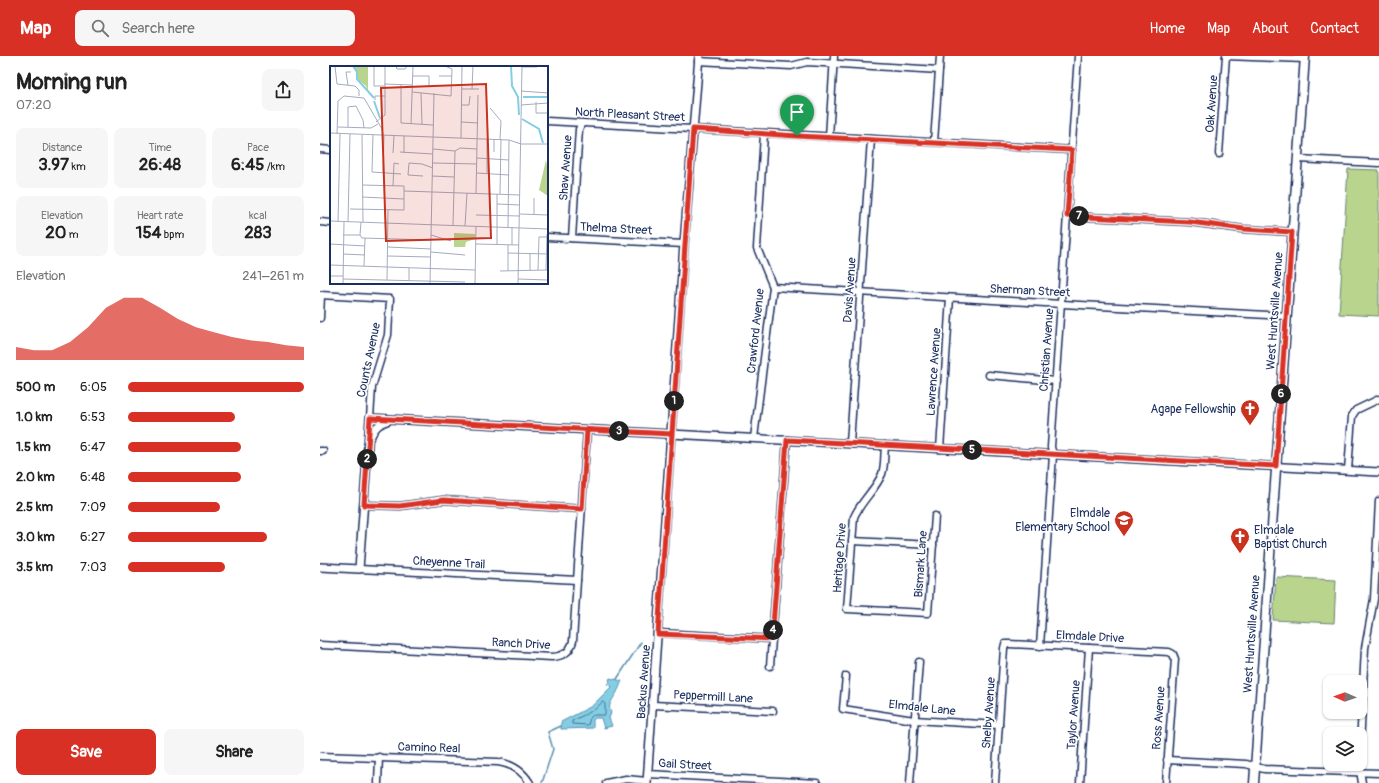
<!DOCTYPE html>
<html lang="en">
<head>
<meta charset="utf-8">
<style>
  body { margin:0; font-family:Pangolin,sans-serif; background:#f6f6f6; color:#222; height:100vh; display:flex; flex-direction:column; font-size:15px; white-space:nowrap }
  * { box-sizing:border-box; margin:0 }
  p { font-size:13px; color:#767676 }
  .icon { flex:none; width:22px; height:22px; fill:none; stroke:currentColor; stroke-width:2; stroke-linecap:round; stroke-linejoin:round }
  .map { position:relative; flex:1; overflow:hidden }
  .drawer { display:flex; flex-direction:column; background:#fff; width:320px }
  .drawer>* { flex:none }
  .needle { width:26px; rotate:272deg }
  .fabs { position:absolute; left:1003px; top:619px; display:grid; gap:8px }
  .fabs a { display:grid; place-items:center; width:44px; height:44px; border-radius:8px; background:#fff; box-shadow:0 1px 3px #0004; font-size:20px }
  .pin { position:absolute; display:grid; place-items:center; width:34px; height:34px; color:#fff; margin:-41px -17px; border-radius:50% 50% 50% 0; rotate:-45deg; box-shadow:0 0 4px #0007 }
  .pin .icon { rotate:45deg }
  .km { position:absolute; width:20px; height:20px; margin:-10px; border-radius:50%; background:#222; color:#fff; font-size:11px; line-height:20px; text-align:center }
  .round { display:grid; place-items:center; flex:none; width:42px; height:42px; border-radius:8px; background:#f6f6f6 }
  .summary { display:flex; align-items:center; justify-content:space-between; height:68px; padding:0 16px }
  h1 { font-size:22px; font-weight:800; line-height:30px }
  .metrics { display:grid; grid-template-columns:repeat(3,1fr); gap:6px; height:68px; padding:4px 16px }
  .metrics div { display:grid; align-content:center; border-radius:8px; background:#f6f6f6; text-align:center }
  .metrics b { font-size:17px; font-weight:800 }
  .metrics small { font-size:11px; font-weight:400 }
  .metrics p { font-size:11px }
  .chart { height:112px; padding:8px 16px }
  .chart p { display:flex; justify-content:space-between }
  .chart svg { width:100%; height:72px; margin-top:4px; fill:#d93025; opacity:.7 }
  .cta { display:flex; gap:8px; margin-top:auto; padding:8px 16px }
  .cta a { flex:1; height:46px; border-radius:8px; background:#d93025; color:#fff; font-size:16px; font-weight:800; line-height:46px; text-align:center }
  .cta a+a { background:#f6f6f6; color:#222 }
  ul { padding:0 16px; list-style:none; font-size:13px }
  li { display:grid; grid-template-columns:64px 48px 1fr; align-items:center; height:30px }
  li i { height:10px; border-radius:5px; background:#d93025 }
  header { display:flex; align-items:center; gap:24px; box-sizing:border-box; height:56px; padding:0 20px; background:#d93025; color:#fff }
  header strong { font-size:19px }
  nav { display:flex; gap:22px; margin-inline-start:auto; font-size:14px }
  .search { width:280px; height:36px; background:#f6f6f6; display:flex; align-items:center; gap:10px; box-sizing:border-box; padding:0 14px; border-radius:8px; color:#767676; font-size:15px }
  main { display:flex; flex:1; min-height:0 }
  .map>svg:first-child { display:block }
  .green { fill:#b9d48c; stroke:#6a8275 }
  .water { fill:#84cee4; stroke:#5a8eae }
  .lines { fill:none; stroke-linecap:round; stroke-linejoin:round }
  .shore { stroke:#456f94; stroke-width:1 }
  .stream { stroke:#5a8eae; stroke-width:1.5 }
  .minor-casing { stroke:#1b2f5e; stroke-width:9 }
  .tertiary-casing { stroke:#1b2f5e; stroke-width:10 }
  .secondary-casing { stroke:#1b2f5e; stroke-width:11 }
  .minor { stroke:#fff; stroke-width:6 }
  .tertiary { stroke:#fff; stroke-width:7 }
  .secondary { stroke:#fff; stroke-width:8 }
  .route-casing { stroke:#fff; stroke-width:8 }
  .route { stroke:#d93025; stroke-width:5 }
  .labels { text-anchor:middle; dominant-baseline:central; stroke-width:3.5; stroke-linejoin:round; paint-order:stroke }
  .street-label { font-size:12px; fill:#1b2f5e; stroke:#fff }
  .poi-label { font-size:12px; fill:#1b2f5e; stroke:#fff; text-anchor:end }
  .inset-river { fill:none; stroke:#84cee4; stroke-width:2 }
  .inset-road { fill:none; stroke:#a4acbf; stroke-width:1 }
  .view { fill:#c8321e; fill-opacity:0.15; stroke:#c8321e; stroke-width:2 }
  .inset-edge { fill:none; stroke:#1b2f5e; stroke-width:2 }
</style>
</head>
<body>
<header>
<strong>Map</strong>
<div class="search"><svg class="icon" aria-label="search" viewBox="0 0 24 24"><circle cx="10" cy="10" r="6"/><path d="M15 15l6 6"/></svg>Search here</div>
<nav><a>Home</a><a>Map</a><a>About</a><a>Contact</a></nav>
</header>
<main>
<section class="drawer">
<div class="summary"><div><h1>Morning run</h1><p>07:20</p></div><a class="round"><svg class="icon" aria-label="share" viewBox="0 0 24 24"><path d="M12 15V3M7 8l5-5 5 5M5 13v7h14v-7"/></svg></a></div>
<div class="metrics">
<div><p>Distance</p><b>3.97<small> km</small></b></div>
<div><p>Time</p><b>26:48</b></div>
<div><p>Pace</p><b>6:45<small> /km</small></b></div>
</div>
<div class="metrics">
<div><p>Elevation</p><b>20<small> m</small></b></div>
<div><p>Heart rate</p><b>154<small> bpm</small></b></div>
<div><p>kcal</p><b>283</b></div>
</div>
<div class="chart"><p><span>Elevation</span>241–261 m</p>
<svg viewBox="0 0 160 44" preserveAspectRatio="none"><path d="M0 44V36L10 38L20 38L30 33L40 24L50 12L60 6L70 6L80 12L90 19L100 24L110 27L120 30L130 32L140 33L150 35L160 36V44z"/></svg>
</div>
<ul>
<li><b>500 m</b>6:05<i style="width:100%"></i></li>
<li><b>1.0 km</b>6:53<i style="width:61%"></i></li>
<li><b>1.5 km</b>6:47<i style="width:64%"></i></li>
<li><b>2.0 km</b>6:48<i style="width:64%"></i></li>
<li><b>2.5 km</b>7:09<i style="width:52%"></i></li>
<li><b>3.0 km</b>6:27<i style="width:79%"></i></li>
<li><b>3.5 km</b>7:03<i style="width:55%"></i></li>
</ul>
<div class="cta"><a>Save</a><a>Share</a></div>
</section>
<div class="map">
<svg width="1059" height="727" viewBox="0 0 1059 727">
  <rect width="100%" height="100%" fill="#fff"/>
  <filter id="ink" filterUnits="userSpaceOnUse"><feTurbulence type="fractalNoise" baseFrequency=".025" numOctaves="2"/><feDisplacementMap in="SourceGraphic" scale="8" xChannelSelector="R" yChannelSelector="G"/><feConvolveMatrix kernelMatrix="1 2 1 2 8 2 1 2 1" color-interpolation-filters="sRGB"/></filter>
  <g filter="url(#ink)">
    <g class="green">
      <polygon points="1028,113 1059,114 1059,260 1019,258"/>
      <polygon points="956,521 1016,524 1014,567 953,564"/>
    </g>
    <path class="water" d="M290,622l12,3c-2,3 -2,6 -4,9 -3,8 -12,14 -7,23l-2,5 3,8 -8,2 -3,-10h-6l-2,2v8l-32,1v-7l31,-16 20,-20 -5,-2 3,-3 -1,-1z"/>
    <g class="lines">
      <polygon class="shore" points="283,646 285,648 285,659 273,659 270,662 268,669 252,668 252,665 274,654"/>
      <g class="stream">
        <polyline points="297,623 321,586"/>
        <polyline points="222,727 233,693 228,676 241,670"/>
      </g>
      <g class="minor-casing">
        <g id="minor">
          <polyline points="906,0 984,3"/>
          <polyline points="378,5 471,10 487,6 619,14"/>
          <polyline points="227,65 752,94"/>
          <polyline points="509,81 514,0"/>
          <polyline points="614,86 620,0"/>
          <polyline points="0,93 11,94"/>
          <polyline points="899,98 906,0"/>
          <polyline points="978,103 1059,107"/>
          <polyline points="747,160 870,166 923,173 972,176"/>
          <polyline points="0,166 11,167"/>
          <polyline points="227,181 364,188"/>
          <polyline points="252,182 259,73 262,67"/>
          <polyline points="453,231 742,248 966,260"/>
          <polyline points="0,239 70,243 68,279 52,331 50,362"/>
          <polyline points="0,262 1,239"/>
          <polyline points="669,319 736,325"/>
          <polyline points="434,382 453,231 437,192 444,78"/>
          <polyline points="530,387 551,83"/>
          <path d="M565,389c-1,10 0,20 -3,29 -6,15 -21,27 -28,43l-7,92 81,4 7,-97"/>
          <polyline points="620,393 630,242"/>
          <polyline points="0,395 3,395"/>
          <polyline points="1028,414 1032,360 1036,354 1059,343"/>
          <polyline points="44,449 80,450 123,444 262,453"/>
          <polyline points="532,485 613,489"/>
          <polyline points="39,513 257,524"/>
          <polyline points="338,577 452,583"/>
          <path d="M0,589l232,12c12,-1 18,-5 21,-16l14,-211"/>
          <polyline points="720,590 733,399 731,391 758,0"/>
          <polyline points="450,610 467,384"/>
          <polyline points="526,620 523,653 594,664 679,669"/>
          <polyline points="333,649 453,655"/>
          <polyline points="1040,690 1045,592 1054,543 1059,445"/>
          <path d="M0,700l178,6c14,2 24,8 32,21"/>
          <polyline points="847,704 926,708 944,713 1059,717"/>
          <polyline points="1039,708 1042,727"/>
          <polyline points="328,718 497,727"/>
          <polyline points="58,727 59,701"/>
          <polyline points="286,727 306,723 327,725"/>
          <polyline points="590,727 599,606"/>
          <polyline points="675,727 684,592 685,588 689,588 849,596 853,598 855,603 846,727"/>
          <polyline points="760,727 769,592"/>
        </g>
      </g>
      <g class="tertiary-casing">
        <g id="tertiary">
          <path d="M51,380c3,-9 9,-13 18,-16"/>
          <polyline points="0,511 39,513 50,362 1059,416"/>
          <polyline points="327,727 364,188 379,0"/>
        </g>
      </g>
      <g class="secondary-casing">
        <polyline id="secondary" points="934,727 985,0"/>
      </g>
      <use href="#minor" class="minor"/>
      <use href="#tertiary" class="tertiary"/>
      <use href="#secondary" class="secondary"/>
    </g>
  </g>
  <g class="lines" filter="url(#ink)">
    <g class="route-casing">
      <path id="route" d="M477,80l-104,-7 -21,305c-101,-5 -202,-11 -302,-16l-6,87 36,1 43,-6 139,9 5,-79 85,4 -14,200 114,5 15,-199 489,26 16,-234 -48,-3 -54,-7 -123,-6 5,-66 -275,-14"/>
    </g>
    <use href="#route" class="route"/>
  </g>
  <defs>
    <g id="church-pin" transform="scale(1)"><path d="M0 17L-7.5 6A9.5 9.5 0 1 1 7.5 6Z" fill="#c8321e" stroke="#fff"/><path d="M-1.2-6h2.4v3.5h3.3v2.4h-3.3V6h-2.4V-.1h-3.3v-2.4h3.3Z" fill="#fff"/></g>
    <g id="school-pin" transform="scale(1)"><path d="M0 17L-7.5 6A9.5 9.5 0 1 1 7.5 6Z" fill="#c8321e" stroke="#fff"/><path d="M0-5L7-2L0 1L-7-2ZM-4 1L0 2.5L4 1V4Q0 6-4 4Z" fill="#fff"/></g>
  </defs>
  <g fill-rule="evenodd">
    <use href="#church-pin" x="930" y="353"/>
    <use href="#school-pin" x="804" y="464"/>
    <use href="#church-pin" x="920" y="481"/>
  </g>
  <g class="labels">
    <g class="street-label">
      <text transform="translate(892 48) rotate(-86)">Oak Avenue</text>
      <text transform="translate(310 59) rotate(3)">North Pleasant Street</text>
      <text transform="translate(246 112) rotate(-86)">Shaw Avenue</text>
      <text transform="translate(296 173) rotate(3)">Thelma Street</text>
      <text transform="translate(530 234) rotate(-86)">Davis Avenue</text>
      <text transform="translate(710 235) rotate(3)">Sherman Street</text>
      <text transform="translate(955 255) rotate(-86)">West Huntsville Avenue</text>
      <text transform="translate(436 275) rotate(-84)">Crawford Avenue</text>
      <text transform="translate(727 294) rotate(-86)">Christian Avenue</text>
      <text transform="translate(49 304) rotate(-78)">Counts Avenue</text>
      <text transform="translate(614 316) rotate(-86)">Lawrence Avenue</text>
      <text transform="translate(520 502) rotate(-86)">Heritage Drive</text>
      <text transform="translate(129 507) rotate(3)">Cheyenne Trail</text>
      <text transform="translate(601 508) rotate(-86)">Bismark Lane</text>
      <text transform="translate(932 578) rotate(-86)">West Huntsville Avenue</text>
      <text transform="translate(770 581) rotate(3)">Elmdale Drive</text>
      <text transform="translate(201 588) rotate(3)">Ranch Drive</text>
      <text transform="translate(324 626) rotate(-86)">Backus Avenue</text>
      <text transform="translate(393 641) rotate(3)">Peppermill Lane</text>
      <text transform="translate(602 652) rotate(6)">Elmdale Lane</text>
      <text transform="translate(669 657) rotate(-86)">Shelby Avenue</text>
      <text transform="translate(754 659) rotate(-86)">Taylor Avenue</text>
      <text transform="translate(839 662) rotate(-86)">Ross Avenue</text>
      <text transform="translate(109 692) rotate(2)">Camino Real</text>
      <text transform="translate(365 709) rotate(3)">Gail Street</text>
    </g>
    <g class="poi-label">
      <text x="916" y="353">Agape Fellowship</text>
      <text x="790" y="457">Elmdale<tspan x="790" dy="14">Elementary School</tspan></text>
      <text x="934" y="474" text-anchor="start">Elmdale<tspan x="934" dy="14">Baptist Church</tspan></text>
    </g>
  </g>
  <g transform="translate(10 10)">
    <rect width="218" height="218" fill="#fff"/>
    <path d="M23,0h15v26l-2,-6 -9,-7v-7zM216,94l2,11v25l-9,-6zM124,167l21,1v5l-9,3 -1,5h-11z" fill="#b9d48c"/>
    <path class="inset-river" d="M23,0l4,6v7l17,19M181,0l1,20 6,11 1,18M193,31h25M44,35l6,17M192,53l17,10 4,14"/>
    <path class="inset-road" d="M5,0l2,18 18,2 4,4v6M44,0v20h11M66,0l1,3h8l2,-3M192,1h15M82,10h17v11M109,10h13M54,18l28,1M71,18v39l32,2M18,19l-2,-13h5M132,23h17M142,23l1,-23M191,25l27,2M82,26l39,4 1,-27 -7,-3M91,27l1,31M45,34v-4h10M206,36v11h12M131,39h8l1,-9M191,39l27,-2M160,42l11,13 -1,18M46,56l9,-7v-49M131,56l17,1M81,58l2,-58M8,61l33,1 7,-4M18,61v-20l8,-1 7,14 1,8M0,67l179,7 12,4h27M7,68l1,-33 6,-5 20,2 18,31 1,6M32,69l1,87M43,69l-1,37 29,2M131,72l1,-72M103,83l22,2 5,-3 17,1M70,86l33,2M164,86v-13M63,87l1,-17M74,87v-17M147,92l32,2M103,97l44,1M53,107l1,-38M147,107l32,2M157,108v-35M93,110l-15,-1 1,-12 13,1 11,4M102,110l22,1M63,120l1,-23 5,1M74,125l116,4M146,128l2,-99M170,128l1,-55M32,131l42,2M167,138l23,1M20,143l54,1v-24l-42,-1M190,148l28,1M204,148v-16M146,149l44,1M0,155l218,8M8,156l2,-88M18,156l2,-88M123,159l2,-74M135,160l2,-33M178,161l1,-87M13,169h17l2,3 69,2M30,169l1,-13M101,169l20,6M0,178l35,2M146,178l43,1M167,179v-51M178,179v26M182,179v-18M58,181l43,2M101,186l34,3M178,187l40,1M13,188l22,1M57,190l44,1M0,199l145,5M34,200l1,-28M200,204v-17M208,204l1,-33h9M216,204l1,-36M170,205l48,-1M0,210h13M13,213l122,3M188,213l30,1M57,214l1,-70M79,215v-13M13,218l1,-62M100,218l4,-191M145,218l1,-58M188,218l4,-218"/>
    <path class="view" d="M156,18l5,154 -105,3 -5,-153z"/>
    <rect width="218" height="218" class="inset-edge"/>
  </g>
</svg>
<div class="fabs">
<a><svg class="needle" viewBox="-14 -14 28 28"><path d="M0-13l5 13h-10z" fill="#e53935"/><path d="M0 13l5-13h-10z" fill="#767676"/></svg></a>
<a><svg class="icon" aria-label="layers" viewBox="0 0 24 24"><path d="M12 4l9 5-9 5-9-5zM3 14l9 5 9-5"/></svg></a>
</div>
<div class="pin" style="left:477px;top:80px;background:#1e9e55"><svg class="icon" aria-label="arrive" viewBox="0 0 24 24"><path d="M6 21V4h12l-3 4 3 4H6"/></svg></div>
<b class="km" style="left:354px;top:345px">1</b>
<b class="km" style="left:47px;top:403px">2</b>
<b class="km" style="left:299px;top:375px">3</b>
<b class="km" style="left:453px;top:574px">4</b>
<b class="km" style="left:652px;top:394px">5</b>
<b class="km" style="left:961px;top:338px">6</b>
<b class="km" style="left:759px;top:160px">7</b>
</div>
</main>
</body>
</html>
